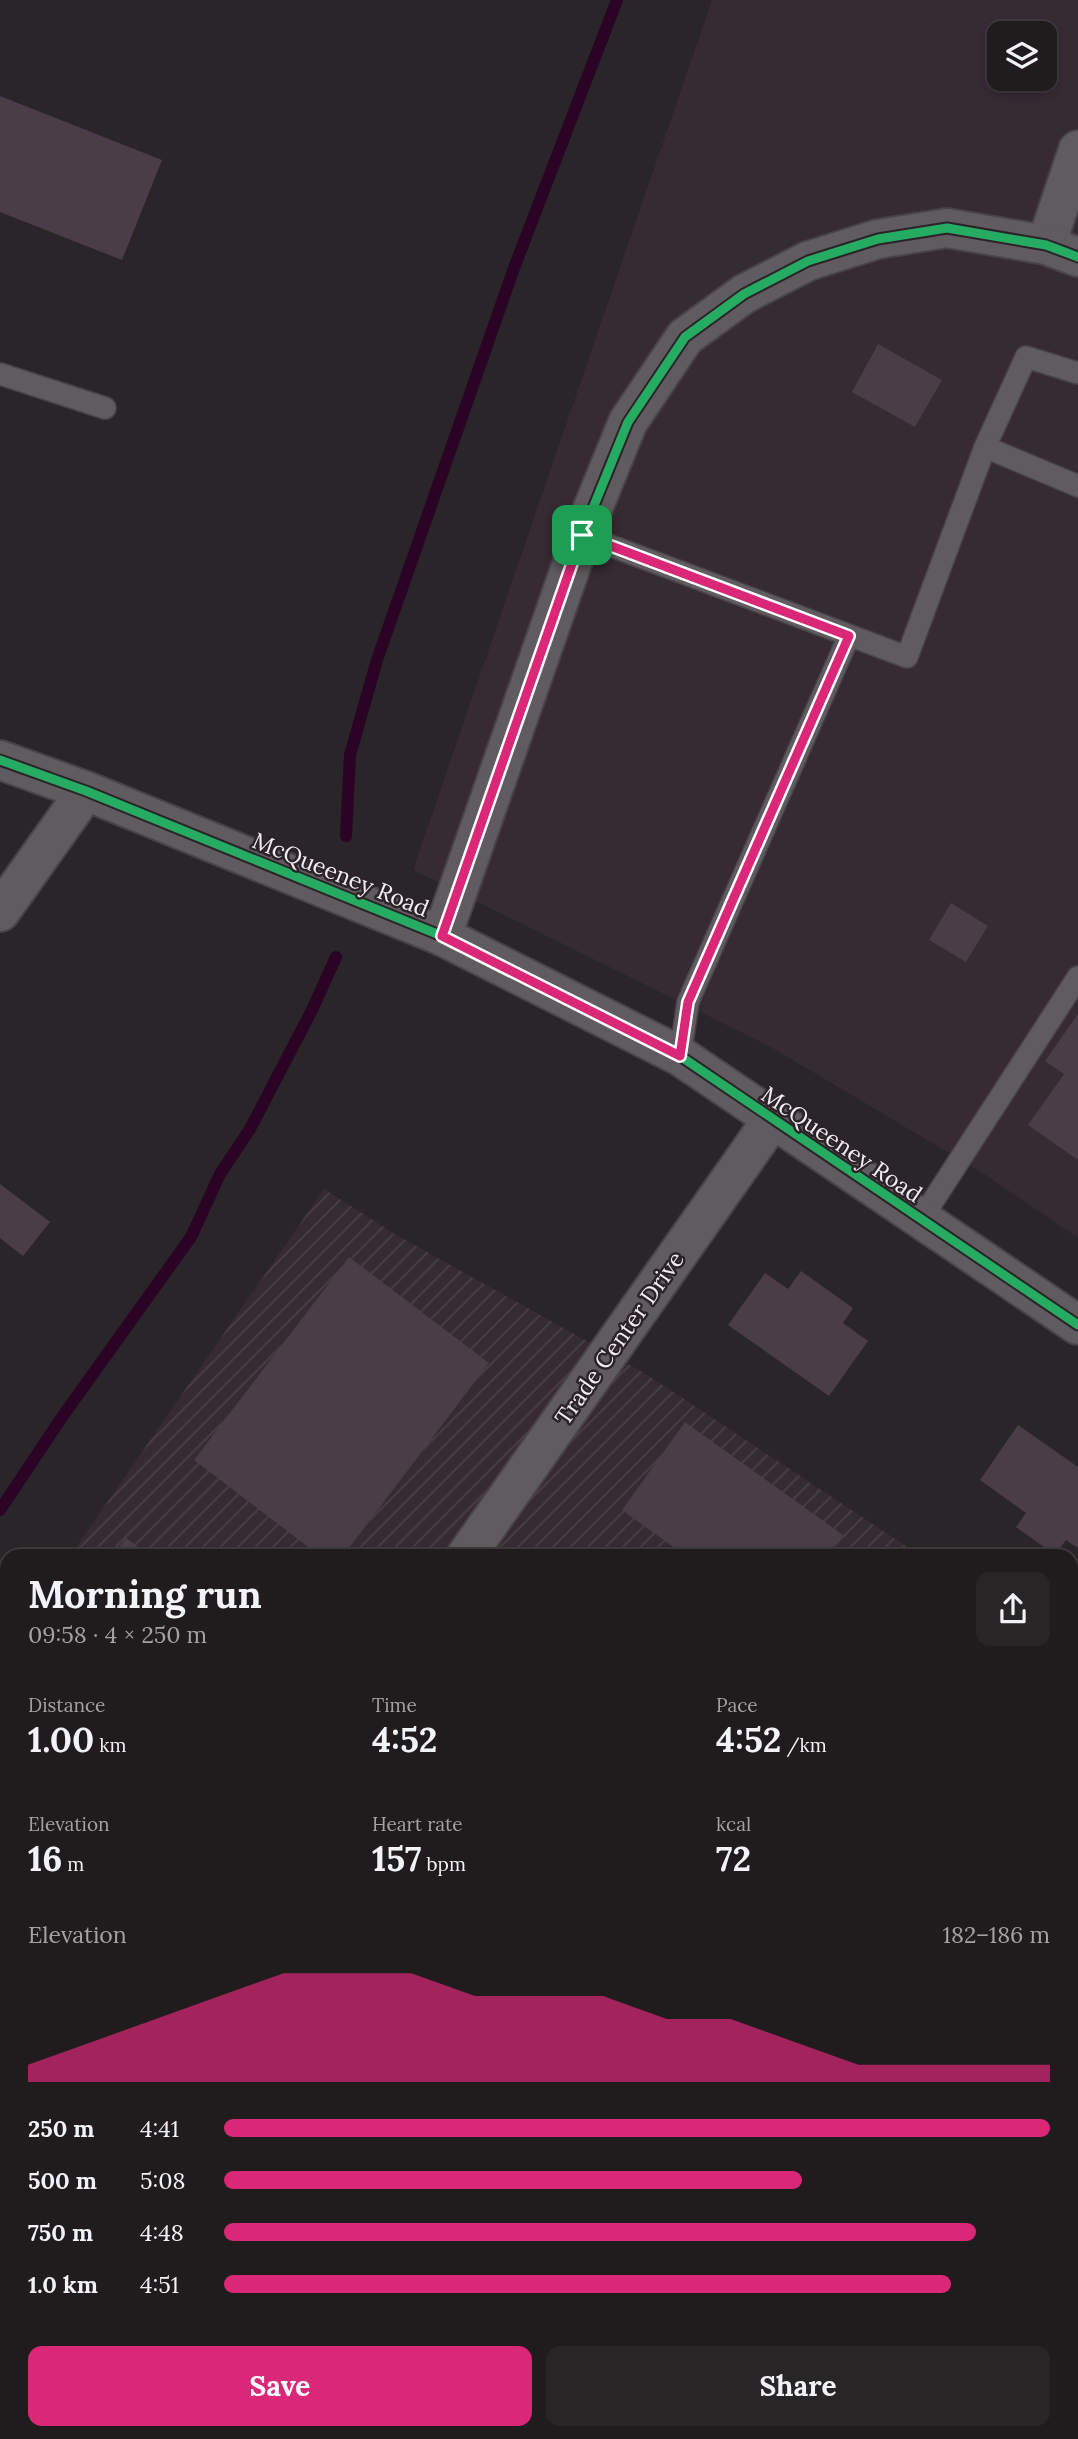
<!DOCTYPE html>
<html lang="en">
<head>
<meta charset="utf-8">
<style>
  body { margin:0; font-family:Lora,serif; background:#282527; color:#f1f3f6; height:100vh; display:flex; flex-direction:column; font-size:26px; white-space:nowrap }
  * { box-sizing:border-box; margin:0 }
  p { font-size:23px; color:#a2a1a4 }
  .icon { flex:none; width:38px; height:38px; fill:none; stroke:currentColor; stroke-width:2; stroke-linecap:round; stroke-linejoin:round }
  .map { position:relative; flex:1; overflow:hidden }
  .details { position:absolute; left:0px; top:1549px; width:1078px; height:891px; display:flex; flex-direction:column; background:#201c1e; border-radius:21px 21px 0 0; box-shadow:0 4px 10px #0003,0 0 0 2px #3d3a3c }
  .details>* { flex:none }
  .buttons { position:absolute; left:987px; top:21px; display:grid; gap:14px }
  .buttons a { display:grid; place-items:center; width:70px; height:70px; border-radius:14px; background:#201c1e; box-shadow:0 4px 10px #0003,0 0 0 2px #3d3a3c; font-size:35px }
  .pin { position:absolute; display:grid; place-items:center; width:60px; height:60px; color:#fff; margin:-30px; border-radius:14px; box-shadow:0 4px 10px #0006 }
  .round { display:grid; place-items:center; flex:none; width:74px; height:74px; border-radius:14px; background:#282527 }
  .head { display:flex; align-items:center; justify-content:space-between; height:119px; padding:0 28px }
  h1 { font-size:38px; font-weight:700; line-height:52px }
  .figures { display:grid; grid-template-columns:repeat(3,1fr); gap:10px; height:119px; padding:7px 28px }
  .figures div { display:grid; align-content:center }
  .figures b { font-size:35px; font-weight:700 }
  .figures small { font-size:19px; font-weight:400 }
  .figures p { font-size:19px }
  .chart { height:196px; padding:14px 28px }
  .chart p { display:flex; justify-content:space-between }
  .chart svg { width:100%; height:126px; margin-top:7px; fill:#db2777; opacity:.7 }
  .action { display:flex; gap:14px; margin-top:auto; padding:14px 28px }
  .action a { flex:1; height:80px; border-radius:14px; background:#db2777; color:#fff; font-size:28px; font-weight:700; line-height:80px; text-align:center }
  .action a+a { background:#282527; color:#f1f3f6 }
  ul { padding:0 28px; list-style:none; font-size:23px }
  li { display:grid; grid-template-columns:112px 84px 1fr; align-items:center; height:52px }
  li i { height:18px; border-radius:9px; background:#db2777 }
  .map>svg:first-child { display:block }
  .built { fill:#362a33; fill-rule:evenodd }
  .industrial { fill:url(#industrial-furrows) }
  .grass { fill:url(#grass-tufts) }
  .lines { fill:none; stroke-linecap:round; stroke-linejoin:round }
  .stream { stroke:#2b0324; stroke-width:12 }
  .building { fill:#4a3d47 }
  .service-casing { stroke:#474346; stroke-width:24 }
  .minor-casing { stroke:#474346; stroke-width:42 }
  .service { stroke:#5f5b5e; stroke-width:21 }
  .minor { stroke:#5f5b5e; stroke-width:38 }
  .cycleway-casing { stroke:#2c2329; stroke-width:13 }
  .cycleway { stroke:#26ab63; stroke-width:9 }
  .route-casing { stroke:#fff; stroke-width:14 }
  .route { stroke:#db2777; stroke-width:9 }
  .labels { text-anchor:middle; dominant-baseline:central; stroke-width:5; stroke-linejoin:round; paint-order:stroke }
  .street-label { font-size:23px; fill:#f3edf1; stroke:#2c2329 }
</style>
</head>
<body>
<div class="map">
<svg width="1078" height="2439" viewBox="0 0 1078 2439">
  <defs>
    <pattern id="industrial-furrows" width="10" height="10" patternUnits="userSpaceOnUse" patternTransform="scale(1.75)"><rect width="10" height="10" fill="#362a33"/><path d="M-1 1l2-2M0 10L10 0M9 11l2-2" fill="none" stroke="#4a3f47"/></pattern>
    <pattern id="grass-tufts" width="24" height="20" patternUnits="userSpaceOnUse" patternTransform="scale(1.75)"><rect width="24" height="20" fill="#4a2642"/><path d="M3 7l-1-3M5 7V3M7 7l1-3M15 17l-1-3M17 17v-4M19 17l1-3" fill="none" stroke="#65465e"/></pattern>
  </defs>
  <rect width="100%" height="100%" fill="#2a2528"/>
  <g class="built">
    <path d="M712,0h366v1238l-94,-64 -215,-128 -356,-176zM999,33h46v46h-46z"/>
    <polygon points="1071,1655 1078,1660 1078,2439 499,2439 504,2432 1071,2432"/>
  </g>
  <g class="industrial">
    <polygon points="324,1189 395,1234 646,1374 921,1556 70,1556"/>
    <polygon points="7,1647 7,2432 352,2433 348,2439 0,2439 0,1657"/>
  </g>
  <polygon class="grass" points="352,2433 398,2433 407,2439 348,2439"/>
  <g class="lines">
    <g class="stream">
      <polyline points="346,836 350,755 377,660 514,268 617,0"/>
      <polyline points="0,1510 62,1417 191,1237 220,1174 250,1129 312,1010 336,957"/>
    </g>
  </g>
  <g class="building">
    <polygon points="0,96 162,160 122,260 0,212"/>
    <polygon points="878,344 942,380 915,427 852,392"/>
    <polygon points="951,903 988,926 966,962 929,940"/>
    <polygon points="1078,1014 1078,1160 1028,1125 1064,1074 1045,1061"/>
    <polygon points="0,1184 50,1222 23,1256 0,1238"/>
    <polygon points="349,1257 489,1363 343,1556 320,1556 194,1460"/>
    <polygon points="801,1271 853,1308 843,1323 868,1341 829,1396 728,1325 765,1273 788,1289"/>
    <polygon points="685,1422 843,1535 828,1556 810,1556 801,1549 796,1556 686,1556 622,1510"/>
    <polygon points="1018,1425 1078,1467 1078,1548 1066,1540 1055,1555 1016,1527 1026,1513 980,1480"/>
    <polygon points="126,1538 150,1556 112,1556"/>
    <polygon points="1078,2051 1078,2252 1073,2260 1078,2265 1071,2275 1071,2062"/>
    <polygon points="201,2432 268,2432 263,2439 210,2439"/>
    <polygon points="814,2432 962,2432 958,2439 810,2439"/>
  </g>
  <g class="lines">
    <g class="service-casing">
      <g id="service">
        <polyline points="0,374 105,408"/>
        <polyline points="985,447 1026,357 1078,373"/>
        <polyline points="582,535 907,657 985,447 1078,486"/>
        <polyline points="680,1056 688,1002 849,636"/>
        <polyline points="920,1221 1078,977"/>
        <polyline points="1071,1978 1078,1967"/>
        <polyline points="1071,2408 1078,2398"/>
        <polyline points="541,2439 545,2432"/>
        <polyline points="1050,2439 1054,2432"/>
      </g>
    </g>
    <g class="minor-casing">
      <g id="minor">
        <polyline points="1046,245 1078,150"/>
        <polyline points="0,760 86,791 442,936 680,1056 1078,1325"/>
        <polyline points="0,912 86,791"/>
        <polyline points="442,936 582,535 628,422 685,337 744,294 808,261 878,239 947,228 1046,245 1078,257"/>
        <polyline points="466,1556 772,1120"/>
        <polyline points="12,2439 16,2432"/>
      </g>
    </g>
    <use href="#service" class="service"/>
    <use href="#minor" class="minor"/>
    <g class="cycleway-casing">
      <g id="cycleway">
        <polyline points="0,760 86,791 442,936 680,1056 1078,1325"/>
        <polyline points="442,936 582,535 628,422 685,337 744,294 808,261 878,239 947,228 1046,245 1078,257"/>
      </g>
    </g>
    <use href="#cycleway" class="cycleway"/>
  </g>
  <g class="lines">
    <g class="route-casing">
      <polygon id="route" points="582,535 849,636 688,1002 680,1056 442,936"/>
    </g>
    <use href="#route" class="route"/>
  </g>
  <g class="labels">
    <g class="street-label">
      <text transform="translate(341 874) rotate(22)">McQueeney Road</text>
      <text transform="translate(842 1144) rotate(34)">McQueeney Road</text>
      <text transform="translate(619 1338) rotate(-55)">Trade Center Drive</text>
    </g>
  </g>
</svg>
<div class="buttons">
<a><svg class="icon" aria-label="layers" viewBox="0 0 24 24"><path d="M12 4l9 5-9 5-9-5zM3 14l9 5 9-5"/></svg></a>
</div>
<div class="pin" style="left:582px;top:535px;background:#1e9e55"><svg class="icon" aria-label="arrive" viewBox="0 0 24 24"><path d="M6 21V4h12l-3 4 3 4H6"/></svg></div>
<section class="details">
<div class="head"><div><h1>Morning run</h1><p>09:58 · 4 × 250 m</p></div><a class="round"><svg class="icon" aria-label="share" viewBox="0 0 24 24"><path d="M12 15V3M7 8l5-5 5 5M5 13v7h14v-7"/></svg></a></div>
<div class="figures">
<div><p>Distance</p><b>1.00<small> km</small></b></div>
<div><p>Time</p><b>4:52</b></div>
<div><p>Pace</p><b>4:52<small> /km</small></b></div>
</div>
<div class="figures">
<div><p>Elevation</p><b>16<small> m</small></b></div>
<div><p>Heart rate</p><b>157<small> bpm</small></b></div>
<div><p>kcal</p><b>72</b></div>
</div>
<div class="chart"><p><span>Elevation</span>182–186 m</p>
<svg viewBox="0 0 160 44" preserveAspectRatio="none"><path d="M0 44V38L10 30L20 22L30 14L40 6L50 6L60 6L70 14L80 14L90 14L100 22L110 22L120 30L130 38L140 38L150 38L160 38V44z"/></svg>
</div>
<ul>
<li><b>250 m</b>4:41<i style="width:100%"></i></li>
<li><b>500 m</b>5:08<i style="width:70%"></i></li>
<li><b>750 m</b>4:48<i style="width:91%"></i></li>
<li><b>1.0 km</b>4:51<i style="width:88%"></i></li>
</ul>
<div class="action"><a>Save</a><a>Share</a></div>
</section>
</div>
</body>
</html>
